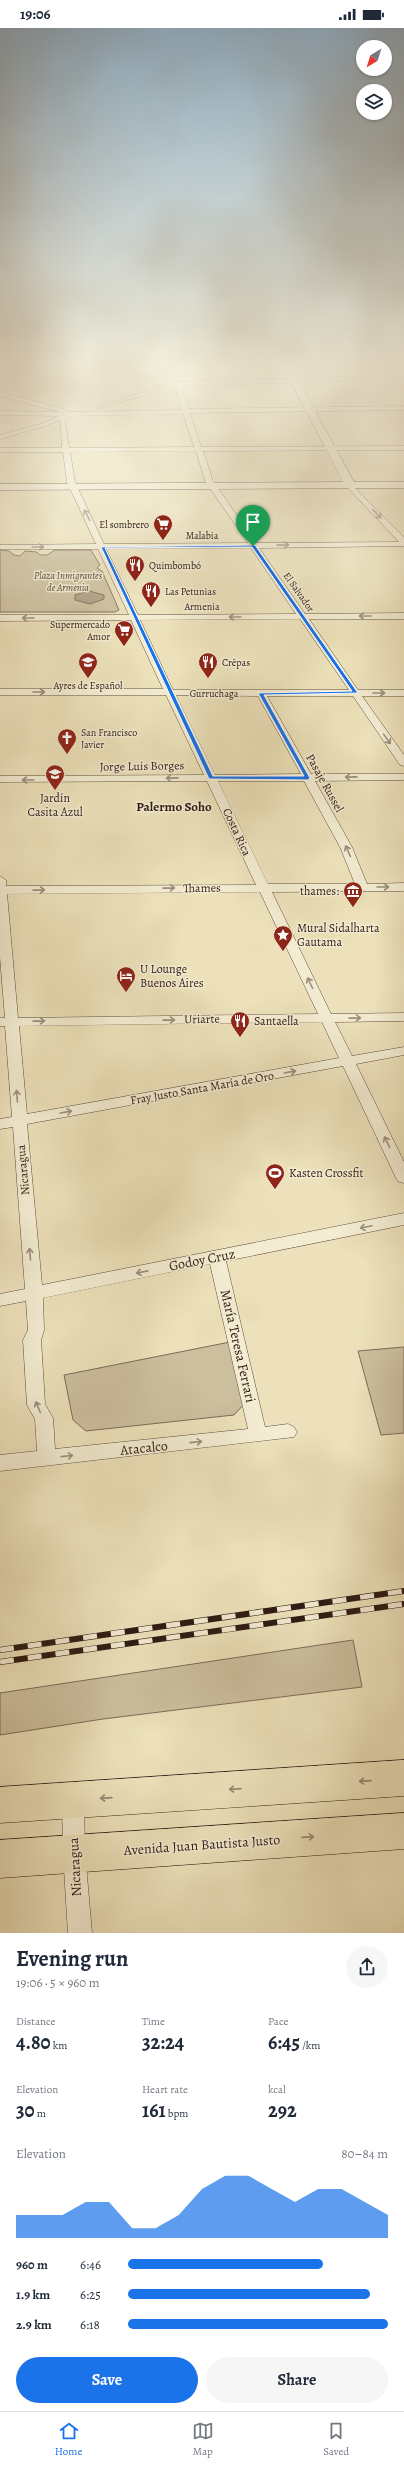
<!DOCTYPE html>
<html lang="en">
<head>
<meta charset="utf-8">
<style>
  body { margin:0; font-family:Alegreya,serif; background:#f6f6f7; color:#1f2937; height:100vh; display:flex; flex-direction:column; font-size:15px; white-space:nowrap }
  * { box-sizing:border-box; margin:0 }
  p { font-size:13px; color:#747a83 }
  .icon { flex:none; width:22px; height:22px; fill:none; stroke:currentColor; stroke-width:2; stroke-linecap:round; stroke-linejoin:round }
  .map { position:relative; height:1905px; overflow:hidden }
  .sheet { display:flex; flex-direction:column; background:#fff; flex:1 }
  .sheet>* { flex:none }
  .needle { width:26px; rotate:218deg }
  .buttons { position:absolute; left:356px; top:12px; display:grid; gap:8px }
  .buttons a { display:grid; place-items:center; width:36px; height:36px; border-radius:50%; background:#fff; box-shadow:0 1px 3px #0004; font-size:20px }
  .pin { position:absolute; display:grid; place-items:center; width:34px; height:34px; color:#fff; margin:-41px -17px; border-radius:50% 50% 50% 0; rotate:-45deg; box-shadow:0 0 4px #0007 }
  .pin .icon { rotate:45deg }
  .round { display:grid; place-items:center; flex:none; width:42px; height:42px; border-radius:21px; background:#f6f6f7 }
  .summary { display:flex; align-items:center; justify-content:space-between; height:68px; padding:0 16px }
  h1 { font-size:22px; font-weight:600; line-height:30px }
  .metrics { display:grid; grid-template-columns:repeat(3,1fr); gap:6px; height:68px; padding:4px 16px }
  .metrics div { display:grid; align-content:center }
  .metrics b { font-size:20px; font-weight:600 }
  .metrics small { font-size:11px; font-weight:400 }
  .metrics p { font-size:11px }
  .chart { height:112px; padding:8px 16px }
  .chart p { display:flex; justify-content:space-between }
  .chart svg { width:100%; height:72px; margin-top:4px; fill:#1a73e8; opacity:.7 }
  .primary-button { display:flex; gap:8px; margin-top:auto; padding:8px 16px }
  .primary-button a { flex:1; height:46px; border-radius:24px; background:#1a73e8; color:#fff; font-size:16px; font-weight:600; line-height:46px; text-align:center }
  .primary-button a+a { background:#f6f6f7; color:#1f2937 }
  ul { padding:0 16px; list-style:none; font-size:13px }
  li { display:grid; grid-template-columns:64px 48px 1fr; align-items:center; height:30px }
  li i { height:10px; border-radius:5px; background:#1a73e8 }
  .status { display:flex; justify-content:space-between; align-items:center; height:28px; padding:0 20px; background:#fff; direction:ltr }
  .status svg { height:11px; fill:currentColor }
  .tabs { display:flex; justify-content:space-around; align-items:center; height:56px; border-top:1px solid #e0e1e3; background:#fff; font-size:11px; color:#747a83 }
  .tabs a { display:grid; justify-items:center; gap:2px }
  .tabs .selected { color:#1a73e8 }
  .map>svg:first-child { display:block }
  .green { fill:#ccbf9e; stroke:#7d6c58 }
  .water { fill:#ab9d81; stroke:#796955 }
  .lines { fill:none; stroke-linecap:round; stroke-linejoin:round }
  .street-casing { stroke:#5e4c3d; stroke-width:1 }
  .secondary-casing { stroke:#2e1a13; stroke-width:1 }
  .primary-casing { stroke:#2e1a13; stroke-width:1 }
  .street { fill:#f3ecd2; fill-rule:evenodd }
  .secondary { fill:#f3ecd2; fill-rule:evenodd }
  .primary { fill:#ece1ba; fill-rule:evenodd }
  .rail-casing { stroke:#2e1a13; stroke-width:6 }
  .rail { stroke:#f3ecd2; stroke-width:5; stroke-dasharray:14; stroke-linecap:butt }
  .oneway { stroke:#9a8e7c }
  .oneway2 { stroke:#96876f }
  .route { fill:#1a73e8; stroke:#fff; fill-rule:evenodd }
  .labels { text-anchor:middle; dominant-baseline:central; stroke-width:3; stroke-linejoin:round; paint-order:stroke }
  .far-poi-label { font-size:10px; fill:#2e1a13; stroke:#f3ecd2; text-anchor:start }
  .far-street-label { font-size:10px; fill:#2e1a13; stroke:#f3ecd2 }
  .far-park-label { font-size:10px; font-style:italic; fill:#5d4c3d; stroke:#f3ecd2 }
  .street-label { font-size:12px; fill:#2e1a13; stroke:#f3ecd2 }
  .poi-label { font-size:12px; fill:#2e1a13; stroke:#f3ecd2; text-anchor:start }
  .neighbourhood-label { font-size:13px; font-weight:bold; fill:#2e1a13; stroke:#f3ecd2 }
  .near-street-label { font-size:14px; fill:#2e1a13; stroke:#f3ecd2 }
</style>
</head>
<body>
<div class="status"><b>19:06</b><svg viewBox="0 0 49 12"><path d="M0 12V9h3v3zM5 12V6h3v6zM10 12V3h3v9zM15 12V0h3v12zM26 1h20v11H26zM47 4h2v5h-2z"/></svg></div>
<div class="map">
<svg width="404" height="1905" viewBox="0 0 404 1905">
  <rect width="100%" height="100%" fill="#ece1ba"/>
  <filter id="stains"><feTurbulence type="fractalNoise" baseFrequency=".005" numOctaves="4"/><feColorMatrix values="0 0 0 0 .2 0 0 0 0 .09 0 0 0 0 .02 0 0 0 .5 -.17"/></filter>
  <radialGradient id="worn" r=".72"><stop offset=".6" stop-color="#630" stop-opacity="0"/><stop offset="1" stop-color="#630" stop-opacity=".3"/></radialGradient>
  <g class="green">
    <polygon points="0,522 9,523 14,527 20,528 25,523 37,524 40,527 47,527 55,522 91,522 100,537 97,540 102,543 119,582 115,584 0,584"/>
    <polygon points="230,1314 245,1375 234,1387 86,1403 73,1392 64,1347"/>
    <polygon points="404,1319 404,1405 381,1407 358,1323"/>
    <polygon points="353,1612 362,1659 103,1691 0,1707 0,1665"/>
  </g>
  <polygon class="water" points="89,563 104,567 104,571 90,576 75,572 75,567"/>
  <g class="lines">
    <g class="street-casing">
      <g id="street">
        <path d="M101,339h11l65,15 227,-7v4l-223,7 8,23 215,-3v4l-214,3 11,34 203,-1v4l-201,1 10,30 43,62 143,-1 -51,-54 -1,-2 4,-2 53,53v9l-145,2 46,66 99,-1v6h-95l49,71h46v6h-42l42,59v11l-4,-1 -47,-69h-86l44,78h93v6l-89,1 37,66 15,37 37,-1v8l-132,1 59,122 73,-1v8l-69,1 17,34 52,-9v8l-48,9 48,98v21l-5,-1 -3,-4 -53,-112 -316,58 15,161 362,-72v12l-178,36 39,166 23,-3 6,3 3,5 -3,5 -294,34v-16l37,-4 -2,-32 -8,-14 -4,-65 5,-10 -2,-29 -26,5v-12l25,-5 -12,-162 -13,2v-10l12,-2 -7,-91h-5v-8h5l-5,-61v-81l6,4v6l250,-1 -49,-104 -207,1v-6l204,-1 -38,-80h-166v-6h163l-32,-69 -131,1v-6h129l-31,-66h-98v-4l96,-1 -29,-62 -4,-30h-63v-4h62l-2,-28 -15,6 -45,13v-4l41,-11 17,-8 -58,-1v-4l60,1 -60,-16v-4l64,17 4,3 114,-2 -7,-24 -78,23v-2l72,-23zM183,386l11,33 -125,1 -4,-26 5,-6zM196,423l9,30 43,62 -144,1 -29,-62 -5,-30zM251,520l45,66 -158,1 -32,-66zM300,591l49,71h-176l-33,-70zM176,667l82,1 43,78 -86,1zM218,753h86l36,66 15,37h-87zM260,864l58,122 -300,4 -11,-124zM322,994l17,36 -312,56 -8,-88zM210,1236l38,165 -193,20 -2,-31 -8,-14 -4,-64 3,-10 -1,-32z"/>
        <polygon points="231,339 241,339 199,352 196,350"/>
        <polygon points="73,1762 81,1765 84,1773 85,1825 92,1905 68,1905 63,1825 62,1773 65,1765"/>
      </g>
    </g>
    <g class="secondary-casing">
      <polygon id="secondary" points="283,339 291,339 354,454 404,454 404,460 0,462 0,456 343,454"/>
    </g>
    <g class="primary-casing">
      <g id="primary">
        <polygon points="404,1732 404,1768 0,1795 0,1759"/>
        <polygon points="404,1785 404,1821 0,1850 0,1812"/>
      </g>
    </g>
    <use href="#street" class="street"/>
    <use href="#secondary" class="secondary"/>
    <use href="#primary" class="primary"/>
    <g class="rail-casing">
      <g id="rail">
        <polyline points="0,1622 404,1563"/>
        <polyline points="0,1634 404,1576"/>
      </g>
    </g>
    <use href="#rail" class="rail"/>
  </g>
  <defs><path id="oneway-shaft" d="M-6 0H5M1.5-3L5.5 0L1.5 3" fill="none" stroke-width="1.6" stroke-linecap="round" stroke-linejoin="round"/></defs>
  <g class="oneway">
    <use href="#oneway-shaft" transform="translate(377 486) rotate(47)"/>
    <use href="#oneway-shaft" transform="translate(87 487) rotate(-117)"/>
    <use href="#oneway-shaft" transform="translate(283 517) rotate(-1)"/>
    <use href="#oneway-shaft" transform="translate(38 519)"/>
    <use href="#oneway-shaft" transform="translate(365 588) rotate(180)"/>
    <use href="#oneway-shaft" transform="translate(235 589) rotate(180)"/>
    <use href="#oneway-shaft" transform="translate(28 590) rotate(180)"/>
    <use href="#oneway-shaft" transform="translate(39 664)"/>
    <use href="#oneway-shaft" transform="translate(379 665)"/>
    <use href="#oneway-shaft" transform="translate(387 711) rotate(55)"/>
    <use href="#oneway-shaft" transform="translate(351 749) rotate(179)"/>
    <use href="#oneway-shaft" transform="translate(172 750) rotate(179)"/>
    <use href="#oneway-shaft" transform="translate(28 752) rotate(-180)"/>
    <use href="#oneway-shaft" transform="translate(348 823) rotate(-113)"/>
    <use href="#oneway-shaft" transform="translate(383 859)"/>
    <use href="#oneway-shaft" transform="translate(169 860) rotate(-1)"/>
    <use href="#oneway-shaft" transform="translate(39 862) rotate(-1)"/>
    <use href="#oneway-shaft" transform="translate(310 955) rotate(-116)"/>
    <use href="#oneway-shaft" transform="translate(355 990) rotate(-1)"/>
    <use href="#oneway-shaft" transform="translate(169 992) rotate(-1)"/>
    <use href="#oneway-shaft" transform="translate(39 993) rotate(-1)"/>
    <use href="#oneway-shaft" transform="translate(290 1044) rotate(-10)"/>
    <use href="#oneway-shaft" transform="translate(17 1068) rotate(-94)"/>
    <use href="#oneway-shaft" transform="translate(66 1084) rotate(-10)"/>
    <use href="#oneway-shaft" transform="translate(387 1114) rotate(-116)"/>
    <use href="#oneway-shaft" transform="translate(366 1199) rotate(168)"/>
    <use href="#oneway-shaft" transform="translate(30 1226) rotate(-95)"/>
    <use href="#oneway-shaft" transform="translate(142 1244) rotate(169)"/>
    <use href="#oneway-shaft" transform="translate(38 1379) rotate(-113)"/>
    <use href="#oneway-shaft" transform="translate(196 1414) rotate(-6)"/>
    <use href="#oneway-shaft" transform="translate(67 1428) rotate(-6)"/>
  </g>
  <g class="oneway2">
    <use href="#oneway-shaft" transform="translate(365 1753) rotate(176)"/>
    <use href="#oneway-shaft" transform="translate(235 1761) rotate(176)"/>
    <use href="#oneway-shaft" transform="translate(106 1770) rotate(176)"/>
    <use href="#oneway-shaft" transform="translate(308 1809) rotate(-4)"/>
  </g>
  <linearGradient id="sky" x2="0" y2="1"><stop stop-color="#8fabbf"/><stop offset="0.56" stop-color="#f6f2e0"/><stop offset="1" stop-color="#f6f2e0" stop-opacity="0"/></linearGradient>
  <rect width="404" height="606" fill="url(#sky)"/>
  <path class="route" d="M255,517l103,148 -94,2 46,83 -2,2 -99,-1 -108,-232zM252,519l100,144 -94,2 46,83h-91l-108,-228z"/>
  <defs>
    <g id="supermarket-pin" transform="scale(1)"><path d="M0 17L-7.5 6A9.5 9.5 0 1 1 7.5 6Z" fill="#8f2418" stroke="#f3ecd2"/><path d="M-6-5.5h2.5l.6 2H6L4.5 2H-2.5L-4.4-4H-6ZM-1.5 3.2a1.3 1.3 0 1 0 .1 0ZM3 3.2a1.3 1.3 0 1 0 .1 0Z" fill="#fff"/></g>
    <g id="restaurant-pin" transform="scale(1)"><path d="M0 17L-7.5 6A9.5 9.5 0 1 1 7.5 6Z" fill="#8f2418" stroke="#f3ecd2"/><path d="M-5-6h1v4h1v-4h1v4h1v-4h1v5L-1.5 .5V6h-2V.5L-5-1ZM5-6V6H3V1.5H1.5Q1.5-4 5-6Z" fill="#fff"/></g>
    <g id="university-pin" transform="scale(1)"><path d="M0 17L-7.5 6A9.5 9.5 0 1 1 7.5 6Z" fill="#8f2418" stroke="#f3ecd2"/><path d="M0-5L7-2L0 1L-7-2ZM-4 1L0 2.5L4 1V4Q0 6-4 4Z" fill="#fff"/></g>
    <g id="church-pin" transform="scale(1)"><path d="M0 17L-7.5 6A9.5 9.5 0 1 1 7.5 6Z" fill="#8f2418" stroke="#f3ecd2"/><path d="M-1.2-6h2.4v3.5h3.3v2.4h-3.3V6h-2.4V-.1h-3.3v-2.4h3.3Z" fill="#fff"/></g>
    <g id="school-pin" transform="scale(1)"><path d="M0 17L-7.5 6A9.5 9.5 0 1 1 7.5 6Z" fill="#8f2418" stroke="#f3ecd2"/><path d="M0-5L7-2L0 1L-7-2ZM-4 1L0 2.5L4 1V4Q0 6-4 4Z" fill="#fff"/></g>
    <g id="museum-pin" transform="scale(1)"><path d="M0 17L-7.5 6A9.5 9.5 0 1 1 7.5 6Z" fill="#8f2418" stroke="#f3ecd2"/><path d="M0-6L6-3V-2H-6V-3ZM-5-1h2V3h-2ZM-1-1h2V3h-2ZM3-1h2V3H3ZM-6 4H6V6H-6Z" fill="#fff"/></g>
    <g id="sight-pin" transform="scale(1)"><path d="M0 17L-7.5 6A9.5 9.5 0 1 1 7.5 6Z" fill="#8f2418" stroke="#f3ecd2"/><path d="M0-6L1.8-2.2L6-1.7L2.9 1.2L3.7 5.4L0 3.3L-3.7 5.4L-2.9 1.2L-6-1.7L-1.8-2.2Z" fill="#fff"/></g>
    <g id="hotel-pin" transform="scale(1)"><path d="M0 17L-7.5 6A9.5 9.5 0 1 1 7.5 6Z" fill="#8f2418" stroke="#f3ecd2"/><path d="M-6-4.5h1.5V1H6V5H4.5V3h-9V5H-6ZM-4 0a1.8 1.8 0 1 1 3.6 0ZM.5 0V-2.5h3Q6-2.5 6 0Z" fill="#fff"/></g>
    <g id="stadium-pin" transform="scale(1)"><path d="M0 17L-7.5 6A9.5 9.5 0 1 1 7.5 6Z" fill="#8f2418" stroke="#f3ecd2"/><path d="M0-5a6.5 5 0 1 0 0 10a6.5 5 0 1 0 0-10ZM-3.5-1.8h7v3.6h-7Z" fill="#fff"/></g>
  </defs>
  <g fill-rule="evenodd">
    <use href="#supermarket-pin" x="163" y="496"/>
    <use href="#restaurant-pin" x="135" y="537"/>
    <use href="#restaurant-pin" x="151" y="563"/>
    <use href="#supermarket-pin" x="124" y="602"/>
    <use href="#university-pin" x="88" y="634"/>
    <use href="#restaurant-pin" x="208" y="634"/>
    <use href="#church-pin" x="67" y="710"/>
    <use href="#school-pin" x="55" y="746"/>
    <use href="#museum-pin" x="353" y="863"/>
    <use href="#sight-pin" x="283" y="907"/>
    <use href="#hotel-pin" x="126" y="948"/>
    <use href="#restaurant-pin" x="240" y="993"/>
    <use href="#stadium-pin" x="275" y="1145"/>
  </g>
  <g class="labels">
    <g class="far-poi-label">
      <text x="149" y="496" text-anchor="end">El sombrero</text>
      <text x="149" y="537">Quimbombó</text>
      <text x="165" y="563">Las Petunias</text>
      <text x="110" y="596" text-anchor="end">Supermercado<tspan x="110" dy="12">Amor</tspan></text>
      <text x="222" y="634">Crêpas</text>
      <text x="88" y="657" text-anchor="middle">Ayres de Español</text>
      <text x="81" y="704">San Francisco<tspan x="81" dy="12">Javier</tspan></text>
    </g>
    <g class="far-street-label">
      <text x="202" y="507">Malabia</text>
      <text transform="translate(299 564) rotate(55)">El Salvador</text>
      <text x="202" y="578">Armenia</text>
      <text x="214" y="665">Gurruchaga</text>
    </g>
    <g class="far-park-label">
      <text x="68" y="547">Plaza Inmigrantes<tspan x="68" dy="12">de Armenia</tspan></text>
    </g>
    <g class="street-label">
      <text transform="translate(142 738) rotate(-1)">Jorge Luis Borges</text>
      <text transform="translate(325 755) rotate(61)">Pasaje Russel</text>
      <text transform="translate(237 804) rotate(65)">Costa Rica</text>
      <text transform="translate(202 860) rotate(-1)">Thames</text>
      <text transform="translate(202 991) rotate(-1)">Uriarte</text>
      <text transform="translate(202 1060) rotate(-10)">Fray Justo Santa María de Oro</text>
      <text transform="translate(23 1142) rotate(-95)">Nicaragua</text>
    </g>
    <g class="poi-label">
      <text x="55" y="770" text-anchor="middle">Jardín<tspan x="55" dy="14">Casita Azul</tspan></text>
      <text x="339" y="863" text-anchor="end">thames:</text>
      <text x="297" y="900">Mural Sidalharta<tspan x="297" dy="14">Gautama</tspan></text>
      <text x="140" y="941">U Lounge<tspan x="140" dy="14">Buenos Aires</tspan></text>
      <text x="254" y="993">Santaella</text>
      <text x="289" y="1145">Kasten Crossfit</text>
    </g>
    <g class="neighbourhood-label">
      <text x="174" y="778">Palermo Soho</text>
    </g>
    <g class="near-street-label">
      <text transform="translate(202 1232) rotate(-11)">Godoy Cruz</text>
      <text transform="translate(238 1318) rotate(77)">María Teresa Ferrari</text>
      <text transform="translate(144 1420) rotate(-6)">Atacalco</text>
      <text transform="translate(202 1817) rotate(-4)">Avenida Juan Bautista Justo</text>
      <text transform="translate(75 1839) rotate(-93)">Nicaragua</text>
    </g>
  </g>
  <rect width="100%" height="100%" filter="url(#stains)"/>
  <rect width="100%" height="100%" fill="url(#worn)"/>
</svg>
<div class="buttons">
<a><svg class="needle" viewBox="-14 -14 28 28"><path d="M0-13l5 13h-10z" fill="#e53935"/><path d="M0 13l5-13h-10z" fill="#747a83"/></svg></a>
<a><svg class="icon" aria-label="layers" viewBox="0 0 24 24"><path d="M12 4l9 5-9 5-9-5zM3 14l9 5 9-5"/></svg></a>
</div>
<div class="pin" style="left:253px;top:518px;background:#1e9e55"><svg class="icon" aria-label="arrive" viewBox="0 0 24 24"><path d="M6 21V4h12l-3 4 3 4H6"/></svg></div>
</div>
<section class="sheet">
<div class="summary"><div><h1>Evening run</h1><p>19:06 · 5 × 960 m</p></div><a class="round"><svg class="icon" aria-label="share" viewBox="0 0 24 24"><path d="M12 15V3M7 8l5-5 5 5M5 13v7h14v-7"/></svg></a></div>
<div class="metrics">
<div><p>Distance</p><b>4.80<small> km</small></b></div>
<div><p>Time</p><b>32:24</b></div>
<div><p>Pace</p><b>6:45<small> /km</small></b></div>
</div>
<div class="metrics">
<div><p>Elevation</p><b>30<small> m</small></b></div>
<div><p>Heart rate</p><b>161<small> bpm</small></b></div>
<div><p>kcal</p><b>292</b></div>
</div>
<div class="chart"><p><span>Elevation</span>80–84 m</p>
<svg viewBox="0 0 160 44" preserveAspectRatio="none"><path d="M0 44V30L10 30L20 30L30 22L40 22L50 38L60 38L70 30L80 14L90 6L100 6L110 14L120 22L130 14L140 14L150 22L160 30V44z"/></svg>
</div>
<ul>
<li><b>960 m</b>6:46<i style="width:75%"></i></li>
<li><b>1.9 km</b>6:25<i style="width:93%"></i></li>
<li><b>2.9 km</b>6:18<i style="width:100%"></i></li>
</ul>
<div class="primary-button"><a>Save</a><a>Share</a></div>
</section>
<nav class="tabs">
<a class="selected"><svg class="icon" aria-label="home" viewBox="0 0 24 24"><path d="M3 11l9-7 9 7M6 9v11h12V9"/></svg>Home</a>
<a><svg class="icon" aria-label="map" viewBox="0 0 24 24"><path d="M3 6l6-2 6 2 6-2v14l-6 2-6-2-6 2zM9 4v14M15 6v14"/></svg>Map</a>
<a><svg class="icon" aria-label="saved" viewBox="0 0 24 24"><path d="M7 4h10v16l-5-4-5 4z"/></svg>Saved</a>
</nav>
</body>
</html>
